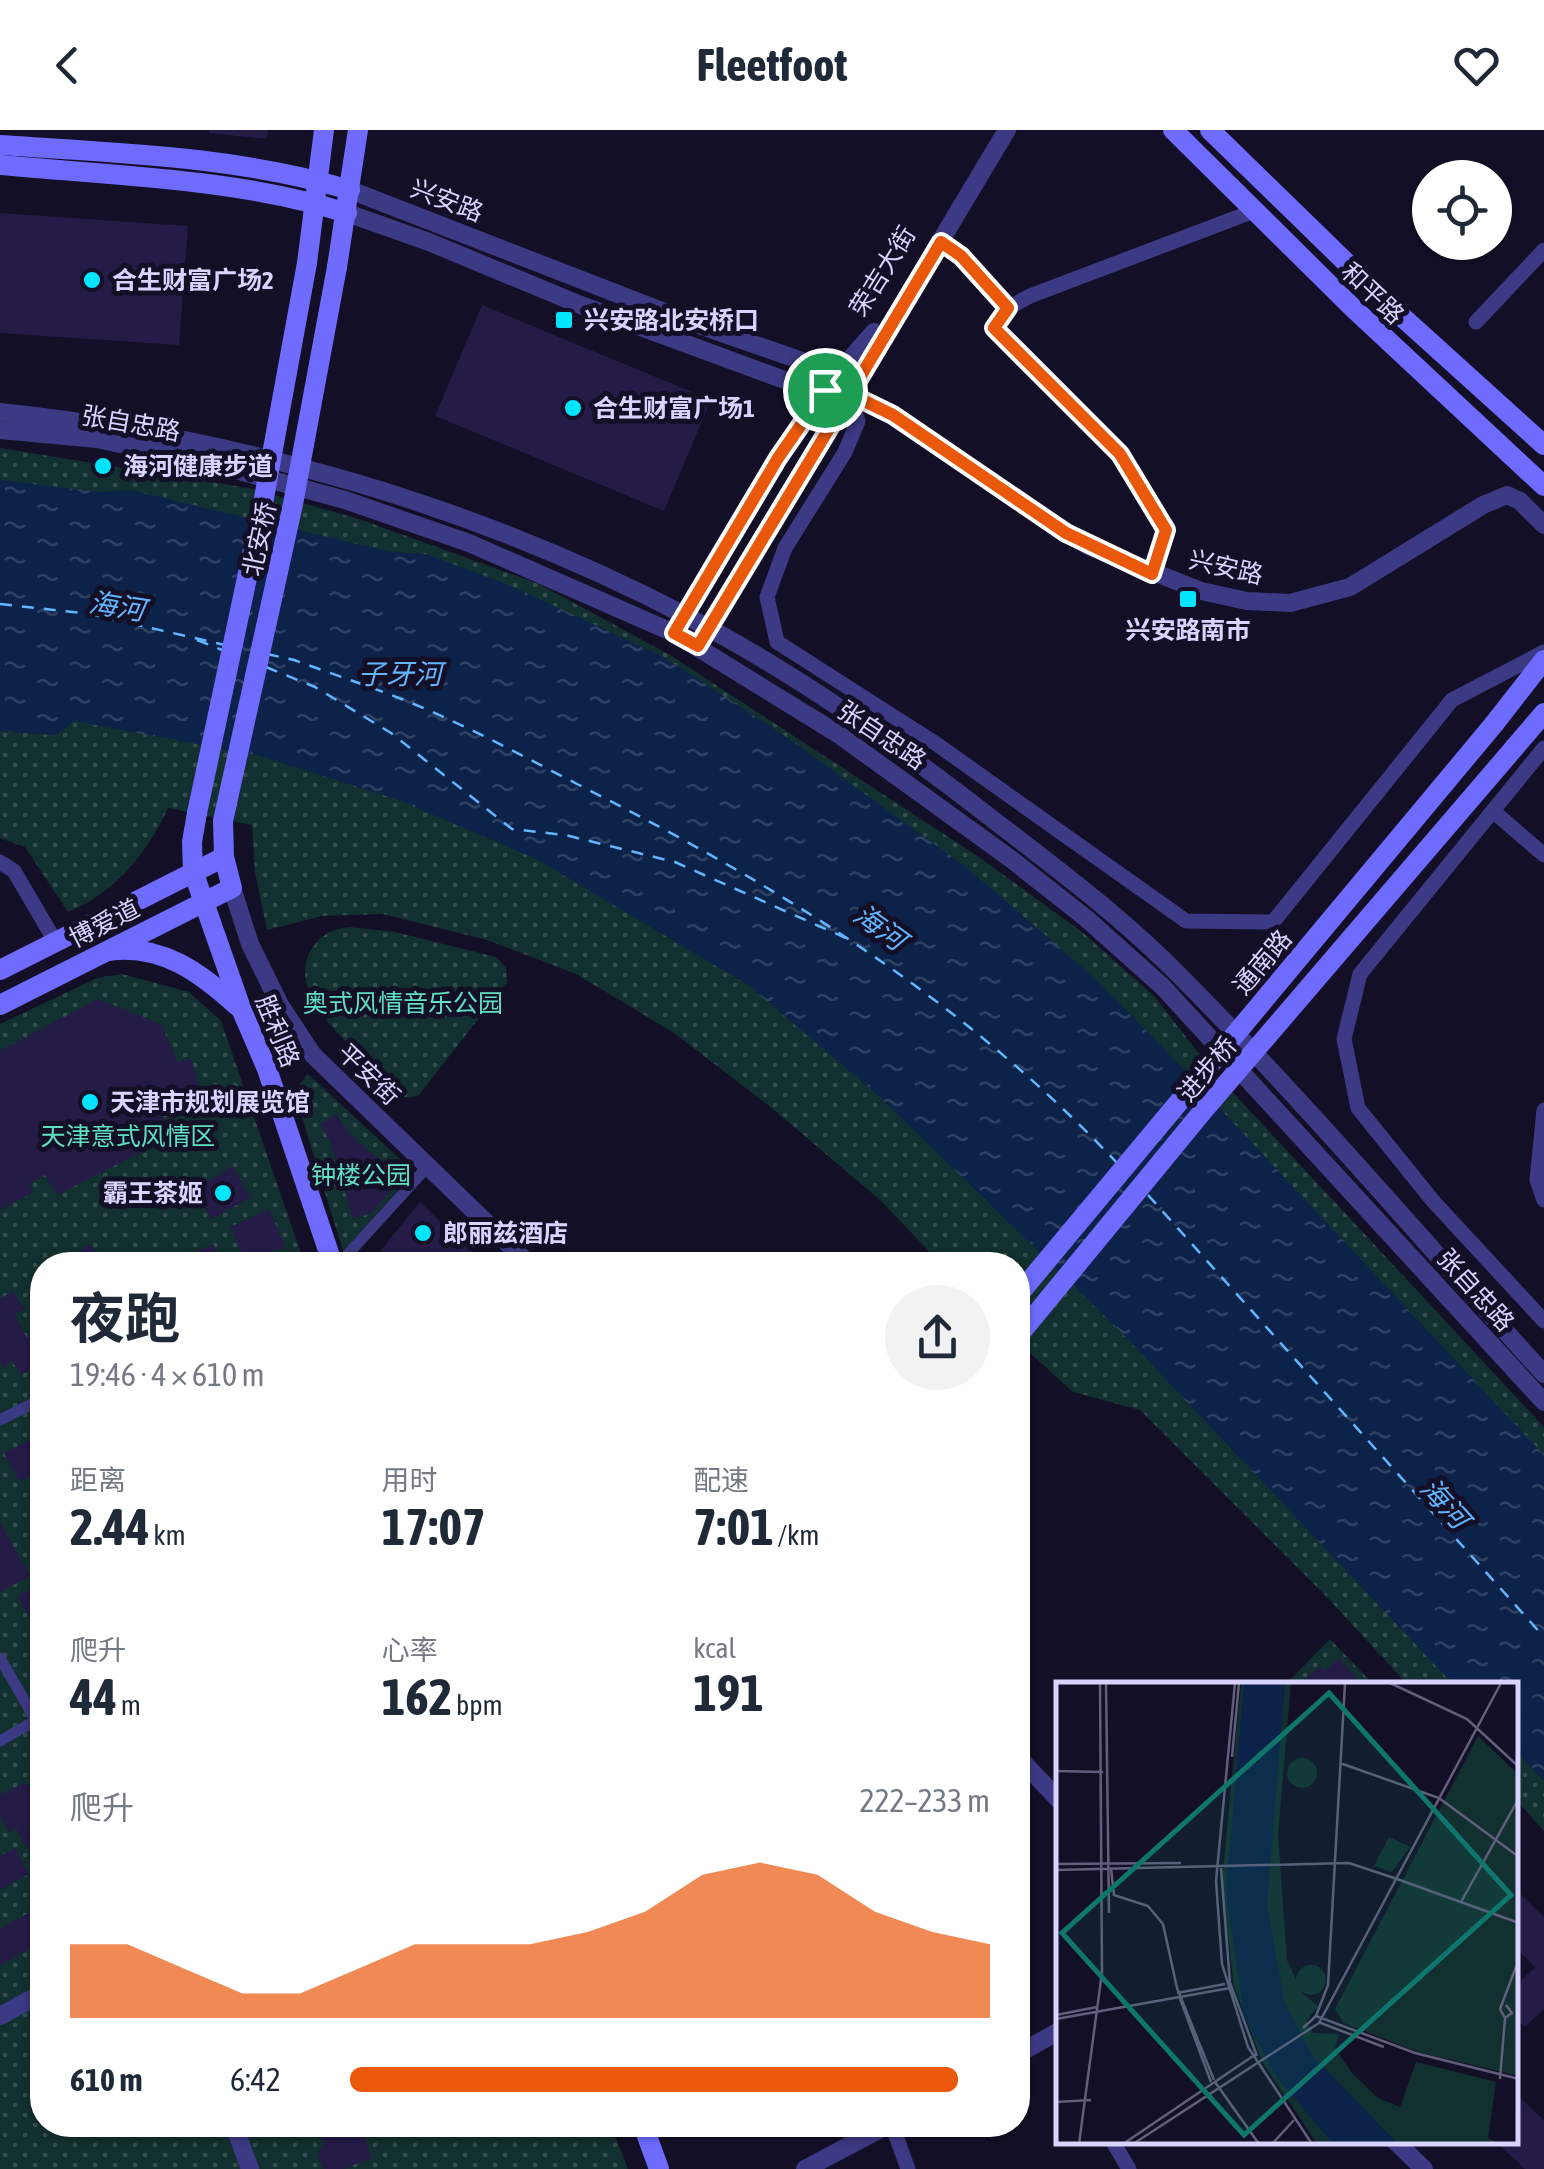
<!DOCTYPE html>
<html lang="zh">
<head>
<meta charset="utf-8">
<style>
  body { margin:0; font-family:"Asap Condensed","Noto Sans SC",sans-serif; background:#f2f2f3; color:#1f2937; height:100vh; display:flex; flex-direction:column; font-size:38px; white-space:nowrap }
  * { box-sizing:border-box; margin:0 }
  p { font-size:32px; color:#747a83 }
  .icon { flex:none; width:55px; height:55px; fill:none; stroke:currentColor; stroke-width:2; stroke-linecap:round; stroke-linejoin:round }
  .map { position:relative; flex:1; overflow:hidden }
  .panel { position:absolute; left:30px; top:1122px; width:1000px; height:885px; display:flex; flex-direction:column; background:#fff; border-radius:40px; box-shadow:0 2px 8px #0004 }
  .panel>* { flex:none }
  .fabs { position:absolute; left:1412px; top:30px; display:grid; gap:20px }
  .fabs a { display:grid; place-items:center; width:100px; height:100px; border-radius:50%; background:#fff; box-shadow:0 2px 8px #0004; font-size:50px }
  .pin { position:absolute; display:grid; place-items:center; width:85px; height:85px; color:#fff; margin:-42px; border:5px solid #fff; border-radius:50%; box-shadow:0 2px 10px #0007 }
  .round { display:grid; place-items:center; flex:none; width:105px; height:105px; border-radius:52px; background:#f2f2f3 }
  .overview { display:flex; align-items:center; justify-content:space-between; height:170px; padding:0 40px }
  h1 { font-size:55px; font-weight:700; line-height:75px }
  .stats { display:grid; grid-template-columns:repeat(3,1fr); gap:15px; height:170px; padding:10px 40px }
  .stats div { display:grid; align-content:center }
  .stats b { font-size:50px; font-weight:700 }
  .stats small { font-size:28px; font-weight:400 }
  .stats p { font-size:28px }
  .chart { height:280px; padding:20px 40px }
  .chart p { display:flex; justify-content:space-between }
  .chart svg { width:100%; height:180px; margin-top:10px; fill:#ea580c; opacity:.7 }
  ul { padding:0 40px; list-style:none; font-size:32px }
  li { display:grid; grid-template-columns:160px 120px 1fr; align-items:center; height:75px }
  li i { height:25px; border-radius:12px; background:#ea580c }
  header { display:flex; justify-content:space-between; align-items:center; height:130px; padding:0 40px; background:#fff; font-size:45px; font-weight:700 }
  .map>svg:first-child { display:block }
  .park { fill:url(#park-dots) }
  .water { fill:url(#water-ripples) }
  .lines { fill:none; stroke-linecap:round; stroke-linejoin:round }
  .ferry { stroke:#62b6ff; stroke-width:2.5; stroke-dasharray:12 10; stroke-linecap:butt }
  .building { fill:#241b47 }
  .pedestrian { stroke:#3d3a85; stroke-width:11 }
  .minor { stroke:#3d3a85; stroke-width:15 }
  .tertiary { stroke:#3d3a85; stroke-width:18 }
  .secondary { stroke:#6f6bff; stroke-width:20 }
  .secondary-bridge { stroke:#6f6bff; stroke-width:20 }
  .route-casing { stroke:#fff; stroke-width:20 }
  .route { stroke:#ea580c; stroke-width:12 }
  .poi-dot { fill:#00e5ff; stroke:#130f26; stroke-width:4 }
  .labels { text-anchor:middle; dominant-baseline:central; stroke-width:10; stroke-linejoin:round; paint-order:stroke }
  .street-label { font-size:25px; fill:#d9d4ff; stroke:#130f26 }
  .poi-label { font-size:25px; font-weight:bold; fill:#d9d4ff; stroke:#130f26; text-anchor:start }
  .park-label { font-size:25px; fill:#5fe0c0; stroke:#130f26 }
  .water-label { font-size:28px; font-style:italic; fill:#62b6ff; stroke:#130f26 }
  .inset-river { fill:none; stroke:#0c2248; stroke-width:5 }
  .inset-road { fill:none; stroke:#625e7d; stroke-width:2.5 }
  .view { fill:#0f766e; fill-opacity:0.15; stroke:#0f766e; stroke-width:5 }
  .inset-edge { fill:none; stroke:#d9d4ff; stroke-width:5 }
</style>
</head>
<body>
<header><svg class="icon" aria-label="back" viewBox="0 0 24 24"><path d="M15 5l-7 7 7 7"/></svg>Fleetfoot<svg class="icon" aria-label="heart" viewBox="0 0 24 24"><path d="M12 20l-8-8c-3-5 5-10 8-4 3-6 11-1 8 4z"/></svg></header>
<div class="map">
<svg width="1544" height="2039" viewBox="0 0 1544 2039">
  <defs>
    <pattern id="park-dots" width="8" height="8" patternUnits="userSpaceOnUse" patternTransform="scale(2.5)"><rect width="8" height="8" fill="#12302f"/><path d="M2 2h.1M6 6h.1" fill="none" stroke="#344d4e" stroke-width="1.8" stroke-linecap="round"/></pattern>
    <pattern id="water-ripples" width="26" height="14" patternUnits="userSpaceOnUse" patternTransform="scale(2.5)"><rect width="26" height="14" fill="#0c2248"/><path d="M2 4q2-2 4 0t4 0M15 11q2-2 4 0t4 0" fill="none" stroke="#2f4163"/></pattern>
  </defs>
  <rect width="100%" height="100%" fill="#130f26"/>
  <g class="park">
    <path d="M0,318l248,40 111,31 180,65 131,71 306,200 106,77 72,64 57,73 333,358v404l-27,-30 -1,-117h-109l-82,-89 -185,-185 -67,-18 -55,-50v-77h-76l-61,-64 -108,-92 -99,-76 -98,-59 -89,-34 -104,-26 -61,2 -55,14 -12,-58 -3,-47 -84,-17c-20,44 -54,86 -100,104l-43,-65 -25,-9v-107l56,4 -56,-12z"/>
    <path d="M349,797l46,5 101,25 10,11 1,14 -88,113c-8,3 -14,4 -22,-1 -12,-8 -22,-23 -32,-33 -25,-26 -78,-71 -54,-111 9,-15 21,-21 38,-23z"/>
    <polygon points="122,844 189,862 221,891 305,1135 42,1135 42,1995 611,1995 628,2039 0,2039 0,894 97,848"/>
    <polygon points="308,944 414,1042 343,1121 294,961"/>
    <polygon points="1330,1509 1373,1554 1286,1554"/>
  </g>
  <polygon class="water" points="0,350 99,362 130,360 391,422 426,424 509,455 662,526 782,604 966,737 1096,849 1152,906 1544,1325 1544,1651 1517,1622 1516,1554 1453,1554 1122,1203 879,966 748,855 536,729 399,670 260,626 74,591 56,605 0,601"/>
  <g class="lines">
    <g class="ferry">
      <polyline points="0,474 90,484 225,515"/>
      <polyline points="197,510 222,520"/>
      <path d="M267,524l27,6c52,19 106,36 156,60 44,20 86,43 129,65 203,103 381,212 539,379"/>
      <polyline points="266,537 315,557 391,603 512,699 565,705 675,732 848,809"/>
      <polyline points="1148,1065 1544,1507"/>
    </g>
  </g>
  <g class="building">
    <polygon points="209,0 268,0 267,9 209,3"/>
    <polygon points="0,83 188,96 179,215 0,203"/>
    <polygon points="482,175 711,270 664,381 435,286"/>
    <polygon points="98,869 162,895 177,932 191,929 201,962 160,982 172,1006 57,1065 45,1045 29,1054 34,1062 0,1080 0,921"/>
    <polygon points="337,984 347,1001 401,1050 371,1083 353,1089 330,1011 320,994"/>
    <polygon points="233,1036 250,1068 211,1089 195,1059"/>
    <polygon points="420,1072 485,1135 369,1135"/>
    <polygon points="269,1079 285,1116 246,1134 230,1097"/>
    <polygon points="91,1114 101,1135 53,1135"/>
    <polygon points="213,1114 223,1135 171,1135"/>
    <polygon points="13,1161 24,1179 14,1185 27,1208 37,1202 42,1212 42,1232 21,1245 12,1231 3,1237 0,1232 0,1169"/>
    <polygon points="38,1306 42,1314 42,1340 19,1352 4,1323"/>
    <polygon points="0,1392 30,1446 0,1462"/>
    <polygon points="37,1455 42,1463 42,1509 17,1467"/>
    <polygon points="1339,1528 1362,1554 1311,1554 1306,1549 1320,1536 1325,1541"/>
    <polygon points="26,1652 42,1677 42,1745 16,1698 9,1703 0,1685 0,1665"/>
    <polygon points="15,1718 29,1744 0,1760 0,1726"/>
    <polygon points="1516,1760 1544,1787 1544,1879 1525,1897 1516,1889 1516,1855 1535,1837 1516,1818"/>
    <polygon points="42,1775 42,1812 0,1835 0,1799"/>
    <polygon points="1516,1964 1544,1990 1544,2039 1525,2039 1496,2012 1516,2012"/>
    <polygon points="317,1995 360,1995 372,2028 343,2039 324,2039 317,2025 324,2014"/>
  </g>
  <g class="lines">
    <g class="pedestrian">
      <polyline points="338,1135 428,1036"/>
      <polyline points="0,1290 42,1269"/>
      <polyline points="0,1528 42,1601"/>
      <polyline points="0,1611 40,1588"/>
    </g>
    <g class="minor">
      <polyline points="941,112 961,126 1008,178"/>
      <polyline points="1476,192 1544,120"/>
      <polyline points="849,264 858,291 845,322 785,418 767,467 777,512 935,613 1186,791 1273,792 1452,570 1544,522"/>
      <polyline points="1152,444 1167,400 1120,324 994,198 1008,178 1030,166 1254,81"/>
      <polyline points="1544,618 1360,844 1344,909 1358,978 1433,1071 1544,1191"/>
      <polyline points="1493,681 1544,725"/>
      <polyline points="0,732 14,741 55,811"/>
      <polyline points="1544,980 1537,1050 1544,1070"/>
      <polyline points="892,1995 908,2039"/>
      <polyline points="1113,2012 1129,2039"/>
    </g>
    <g class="tertiary">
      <polyline points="350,60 690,192 808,233 820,238 842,256"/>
      <polyline points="347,83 429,112 578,174 798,255 849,264 877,276 1088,416 1201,461 1247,471 1290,473 1350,457 1483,375 1507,365 1520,371 1544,395"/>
      <path d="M0,282c239,25 477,94 690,206 107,56 209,128 305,203 64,49 130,99 187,157 126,127 242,264 362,396"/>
      <polyline points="0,300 97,309 221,336 345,370 469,413 674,503 838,604 1011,729 1087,789 1163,857 1544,1272"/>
      <polyline points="680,491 816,268 874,202"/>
      <polyline points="704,506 1007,0"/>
      <polyline points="232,758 250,814 280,875 313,925 530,1135"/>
      <polyline points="1018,1627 1059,1670"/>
      <polyline points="0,1886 42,1863"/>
      <polyline points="1018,1924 1059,1901"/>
      <polyline points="234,1995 250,2039"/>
      <polyline points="1396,2012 1424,2039"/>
      <polyline points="805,2039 888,1995"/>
    </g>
    <g class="secondary">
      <polyline points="1173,0 1353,178 1544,356"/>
      <polyline points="1210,0 1399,184 1544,315"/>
      <path d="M0,15c117,8 237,11 350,45"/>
      <path d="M0,35c115,11 236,13 347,48"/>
      <polyline points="307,133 324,0"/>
      <polyline points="337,137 358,0"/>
      <polyline points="1494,594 1544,530"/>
      <polyline points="1515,617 1544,583"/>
      <polyline points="197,683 192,712 193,741 242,881 267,939 333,1135"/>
      <path d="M108,821c53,-8 93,22 129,55"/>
      <polyline points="0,840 224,727"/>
      <polyline points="0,875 232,758 224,727 223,691"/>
      <polyline points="643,1995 659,2039"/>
    </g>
    <g class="secondary-bridge">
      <polyline points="197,683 264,368 307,133"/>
      <polyline points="223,691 293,374 337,137"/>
      <polyline points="1018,1165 1494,594"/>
      <polyline points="1018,1206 1203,981 1515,617"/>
    </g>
  </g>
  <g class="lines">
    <g class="route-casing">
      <polyline id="route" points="825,260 778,328 674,503 698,516 850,264 893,285 1066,403 1152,444 1166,400 1120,324 994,198 1008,178 961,126 941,112 850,264 834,249 825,260"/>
    </g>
    <use href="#route" class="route"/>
  </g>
  <g class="poi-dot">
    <circle cx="92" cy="150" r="10"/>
    <rect x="554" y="180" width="20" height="20" rx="5"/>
    <circle cx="573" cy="278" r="10"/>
    <circle cx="103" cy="336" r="10"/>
    <rect x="1178" y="459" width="20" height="20" rx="5"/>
    <circle cx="90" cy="972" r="10"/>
    <circle cx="223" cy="1063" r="10"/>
    <circle cx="423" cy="1103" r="10"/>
  </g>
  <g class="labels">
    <g class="street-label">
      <text transform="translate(447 70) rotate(21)">兴安路</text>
      <text transform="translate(882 141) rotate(-58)">荣吉大街</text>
      <text transform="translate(1373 163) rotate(44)">和平路</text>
      <text transform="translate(131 293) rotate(10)">张自忠路</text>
      <text transform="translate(259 409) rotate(-78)">北安桥</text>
      <text transform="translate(1226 437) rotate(13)">兴安路</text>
      <text transform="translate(882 605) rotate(34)">张自忠路</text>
      <text transform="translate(104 793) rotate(-27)">博爱道</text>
      <text transform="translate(1262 832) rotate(-50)">通南路</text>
      <text transform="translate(278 901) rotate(68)">胜利路</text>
      <text transform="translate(1207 939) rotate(-50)">进步桥</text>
      <text transform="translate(369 944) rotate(44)">平安街</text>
      <text transform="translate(1476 1160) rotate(48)">张自忠路</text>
    </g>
    <g class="poi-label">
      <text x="112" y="150">合生财富广场2</text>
      <text x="584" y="190">兴安路北安桥口</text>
      <text x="593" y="278">合生财富广场1</text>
      <text x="123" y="336">海河健康步道</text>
      <text x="1188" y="500" text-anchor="middle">兴安路南市</text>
      <text x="110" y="972">天津市规划展览馆</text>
      <text x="203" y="1063" text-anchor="end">霸王茶姬</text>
      <text x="443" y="1103">郎丽兹酒店</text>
    </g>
    <g class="park-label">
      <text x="403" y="873">奥式风情音乐公园</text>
      <text x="128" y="1006">天津意式风情区</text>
      <text x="361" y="1045">钟楼公园</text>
    </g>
    <g class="water-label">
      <text transform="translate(117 476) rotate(9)">海河</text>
      <text x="400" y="544">子牙河</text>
      <text transform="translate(880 797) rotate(36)">海河</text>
      <text transform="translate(1445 1373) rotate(48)">海河</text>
    </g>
  </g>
  <g transform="translate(1056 1552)">
    <rect width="462" height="462" fill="#130f26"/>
    <path d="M185,1h50l-13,152 9,125 15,33 16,13 -12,15 7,12 26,1 -4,14 17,25 26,25 22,9 16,-45 80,20 -8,56 13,6h-184l-55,-83 -28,-75 -12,-104zM422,54l40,38v302l-100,-24 -74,-29 -9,-14zM231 91a15 15 0 1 1 30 0a15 15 0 1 1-30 0ZM333,155l21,10 -18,25 -18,-6zM240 298a15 15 0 1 1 30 0a15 15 0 1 1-30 0Z" fill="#12302f"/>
    <path d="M188,1h41l-18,223 18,98 28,52 85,88h-65l-57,-68 -32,-61 -18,-123z" fill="#0c2248"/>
    <path class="inset-river" d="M211,1l-20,194 9,82 23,75 79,110M197,256l22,48 11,57"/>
    <path class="inset-road" d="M50,1l3,230M179,1l-19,198 6,83 26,83 64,97M334,1l77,36 52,48M176,75l7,-74M284,81l99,35 80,59M0,89l47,1M0,182l125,-1M55,186l3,27 34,11 15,18 14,64 37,92M165,186l9,115 27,73M0,188l293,-7 48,16M341,197l122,44M405,220l58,-104M121,311l48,-9M123,314l32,86M0,333l41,-8M260,334l12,-31 17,-302M449,336l-5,-9 19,-50M0,337l174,-31M262,340l66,25M247,346l13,-12 99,37 104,26M444,397l5,-61 7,-5 -6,-8M159,400l44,62M0,420l35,-2M23,462l23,-172 -2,-289M67,462l133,-90M77,462l186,-121 182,-340M216,462l22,-24"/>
    <path class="view" d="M273,11l182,202 -267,240 -182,-202z"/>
    <rect width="462" height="462" class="inset-edge"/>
  </g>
</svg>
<div class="fabs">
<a><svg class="icon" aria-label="locate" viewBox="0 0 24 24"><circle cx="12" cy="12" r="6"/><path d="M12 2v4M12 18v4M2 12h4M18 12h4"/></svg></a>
</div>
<div class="pin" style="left:825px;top:260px;background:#1e9e55"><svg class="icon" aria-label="arrive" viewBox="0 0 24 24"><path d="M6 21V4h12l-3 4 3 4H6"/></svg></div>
<section class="panel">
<div class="overview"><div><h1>夜跑</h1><p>19:46 · 4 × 610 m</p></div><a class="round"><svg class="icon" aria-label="share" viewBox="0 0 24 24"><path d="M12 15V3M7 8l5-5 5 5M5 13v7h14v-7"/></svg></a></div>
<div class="stats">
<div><p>距离</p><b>2.44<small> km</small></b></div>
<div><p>用时</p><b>17:07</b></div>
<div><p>配速</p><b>7:01<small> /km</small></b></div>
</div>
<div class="stats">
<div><p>爬升</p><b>44<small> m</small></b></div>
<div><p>心率</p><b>162<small> bpm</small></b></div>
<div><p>kcal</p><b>191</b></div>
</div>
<div class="chart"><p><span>爬升</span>222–233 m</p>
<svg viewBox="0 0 160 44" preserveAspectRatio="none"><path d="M0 44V26L10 26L20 32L30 38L40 38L50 32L60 26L70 26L80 26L90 23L100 18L110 9L120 6L130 9L140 18L150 23L160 26V44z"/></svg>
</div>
<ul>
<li><b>610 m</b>6:42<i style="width:95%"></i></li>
</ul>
</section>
</div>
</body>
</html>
